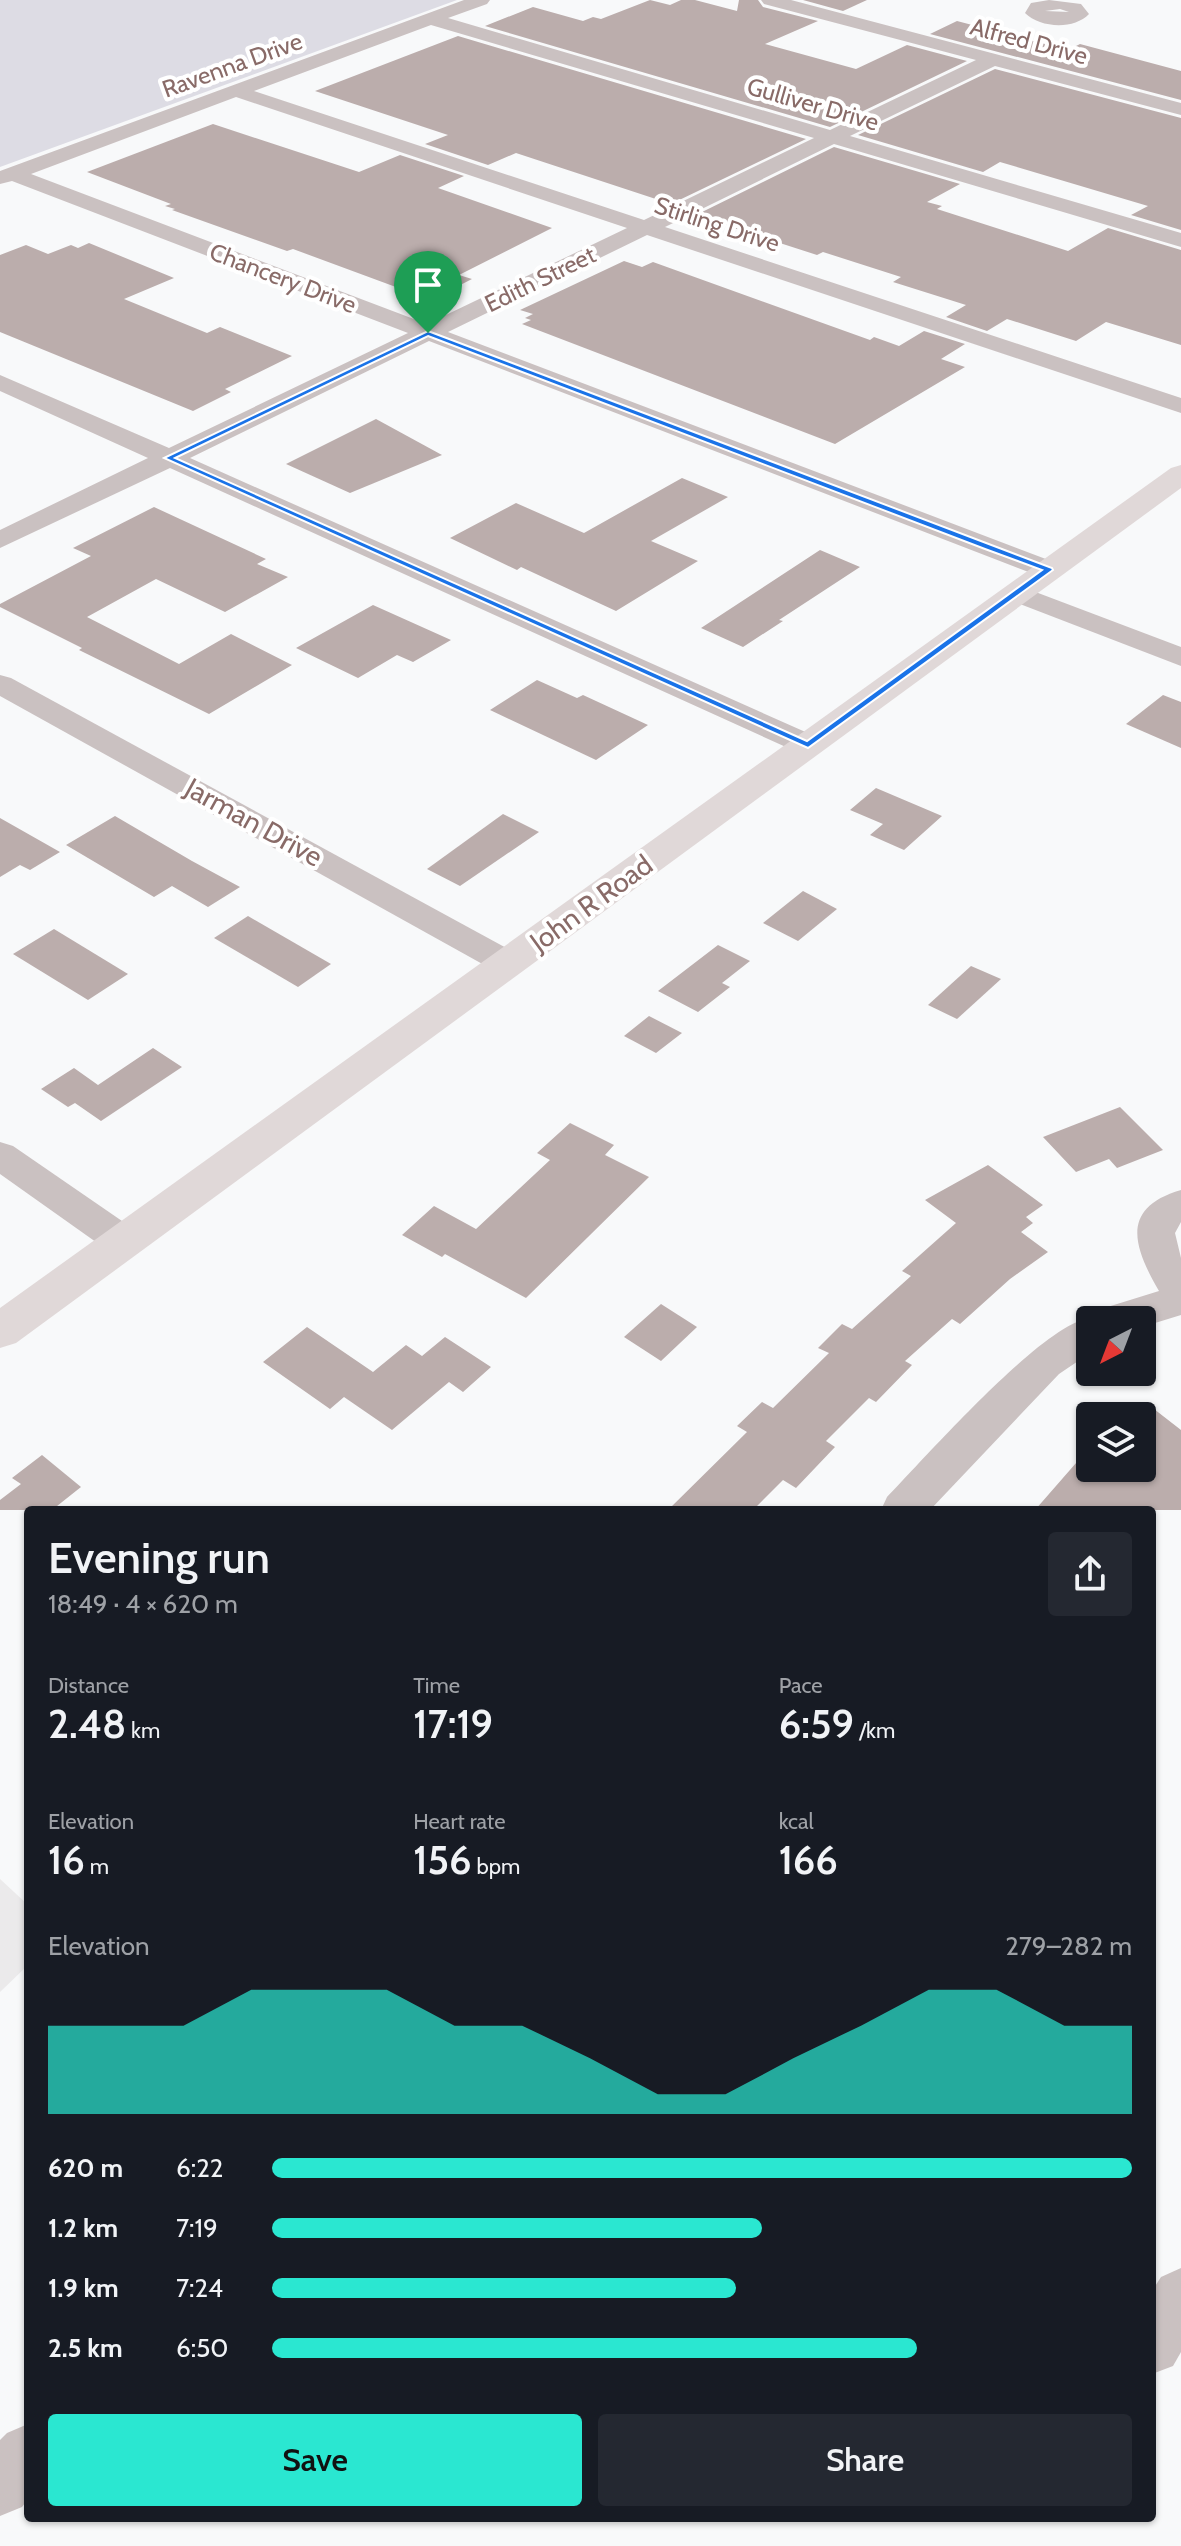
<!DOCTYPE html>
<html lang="en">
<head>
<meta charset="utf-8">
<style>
  body { margin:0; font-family:Cabin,sans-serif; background:#242831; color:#f1f3f6; height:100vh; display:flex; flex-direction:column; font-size:30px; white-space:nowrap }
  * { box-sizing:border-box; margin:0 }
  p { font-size:26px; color:#9ea1a6 }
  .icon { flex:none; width:44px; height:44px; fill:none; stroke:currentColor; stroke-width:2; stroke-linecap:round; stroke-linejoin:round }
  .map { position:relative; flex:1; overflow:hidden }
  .details { position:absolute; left:24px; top:1506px; width:1132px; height:1016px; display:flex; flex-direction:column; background:#171b24; border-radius:8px; box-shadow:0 2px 6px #0004 }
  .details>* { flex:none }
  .needle { width:52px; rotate:222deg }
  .tools { position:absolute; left:1076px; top:1306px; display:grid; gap:16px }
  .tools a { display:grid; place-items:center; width:80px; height:80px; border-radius:8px; background:#171b24; box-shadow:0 2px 6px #0004; font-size:40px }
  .pin { position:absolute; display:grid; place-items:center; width:68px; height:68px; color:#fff; margin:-82px -34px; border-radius:50% 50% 50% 0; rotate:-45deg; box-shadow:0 0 8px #0007 }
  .pin .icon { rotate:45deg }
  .round { display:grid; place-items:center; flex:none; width:84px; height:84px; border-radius:8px; background:#242831 }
  .overview { display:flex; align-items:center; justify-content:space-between; height:136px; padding:0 24px }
  h1 { font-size:44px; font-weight:600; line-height:60px }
  .stats { display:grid; grid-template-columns:repeat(3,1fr); gap:12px; height:136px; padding:8px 24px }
  .stats div { display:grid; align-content:center }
  .stats b { font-size:40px; font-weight:600 }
  .stats small { font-size:22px; font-weight:400 }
  .stats p { font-size:22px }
  .chart { height:224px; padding:16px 24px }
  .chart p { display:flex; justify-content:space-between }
  .chart svg { width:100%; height:144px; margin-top:8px; fill:#2ae7d1; opacity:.7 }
  .action { display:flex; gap:16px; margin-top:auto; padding:16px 24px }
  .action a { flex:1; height:92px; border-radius:8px; background:#2ae7d1; color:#111; font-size:32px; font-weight:600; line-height:92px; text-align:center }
  .action a+a { background:#242831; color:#f1f3f6 }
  ul { padding:0 24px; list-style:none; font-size:26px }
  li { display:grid; grid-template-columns:128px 96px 1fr; align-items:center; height:60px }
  li i { height:20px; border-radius:10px; background:#2ae7d1 }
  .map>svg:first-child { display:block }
  .built { fill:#ebeaeb }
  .green { fill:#dddce4 }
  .building { fill:#bbadac }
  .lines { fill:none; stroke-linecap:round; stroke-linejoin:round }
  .minor { fill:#cac1c1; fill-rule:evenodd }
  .secondary { fill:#e0d8d8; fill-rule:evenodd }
  .route { fill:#1a73e8; stroke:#fff; stroke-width:2; fill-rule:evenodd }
  .labels { text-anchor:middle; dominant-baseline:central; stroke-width:8; stroke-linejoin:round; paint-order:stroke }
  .far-street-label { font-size:24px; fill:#896b68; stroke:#fff }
  .street-label { font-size:28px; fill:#896b68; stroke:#fff }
</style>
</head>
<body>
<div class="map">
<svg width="1181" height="2546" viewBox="0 0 1181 2546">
  <rect width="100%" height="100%" fill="#f8f9fa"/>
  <polygon class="built" points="0,1879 28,1905 28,1965 0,1992"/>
  <polygon class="green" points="0,0 457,0 0,167"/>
  <g class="building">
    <polygon points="650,0 670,5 681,0 695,0 737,11 739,0 758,0 763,7 818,21 765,44 856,69 907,45 967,61 830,127 485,26 533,7 583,21 593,17 601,19"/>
    <polygon points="803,0 867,0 843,11"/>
    <polygon points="957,21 1068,50 1080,44 1181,71 1181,100 930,34"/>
    <polygon points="458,36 806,139 671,204 516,153 488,165 425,144 448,135 315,91"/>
    <polygon points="995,69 1181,118 1181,230 1131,215 1148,206 1000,162 983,172 858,135"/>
    <polygon points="213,124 359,172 400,155 464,176 438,188 552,228 459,275 472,279 431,300 293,249 287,251 172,210 175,209 165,206 171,204 87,172"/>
    <polygon points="834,147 960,184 927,202 942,206 937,209 1068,251 1108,228 1181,250 1181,345 1106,322 1076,341 1007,319 987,331 946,317 966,305 893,282 901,277 823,252 817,255 712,221 716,218 700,213"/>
    <polygon points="89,243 174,278 124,299 207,333 220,327 292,356 225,389 231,392 193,411 0,332 0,255 26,245 48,254 71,245 78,248"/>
    <polygon points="624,261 642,267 653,262 870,340 874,337 899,346 924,331 965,344 941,359 965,367 835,444 522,324 531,320 525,318 533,314 520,310"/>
    <polygon points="376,419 442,455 350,493 286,464"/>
    <polygon points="682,478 728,497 651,541 698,561 616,611 521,567 517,570 450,538 516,503 584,533"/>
    <polygon points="154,507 266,559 257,564 288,577 225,612 156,579 87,617 179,664 231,634 292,665 209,714 79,650 82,648 0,607 0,604 91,556 73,548"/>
    <polygon points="820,550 860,567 779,620 783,621 743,647 701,628"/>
    <polygon points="373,605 451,640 413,662 397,655 358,678 296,648"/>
    <polygon points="537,680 577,698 583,695 648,725 596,760 490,710"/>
    <polygon points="1163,695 1181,702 1181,748 1126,724"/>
    <polygon points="876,788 942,816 904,850 870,835 883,824 850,810"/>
    <polygon points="503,814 539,832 460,886 427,869"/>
    <polygon points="115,816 192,861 240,887 208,907 172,886 154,897 66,845"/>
    <polygon points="0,818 60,852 30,870 20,865 0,877"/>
    <polygon points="803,891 837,909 798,941 763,923"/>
    <polygon points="248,916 331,964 298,987 214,938"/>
    <polygon points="54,929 128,974 88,1000 13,954"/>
    <polygon points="718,945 750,961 722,983 730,987 698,1012 658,991"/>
    <polygon points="971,966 1001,979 957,1019 928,1005"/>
    <polygon points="649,1016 682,1033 656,1053 624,1036"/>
    <polygon points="153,1048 182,1067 101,1121 75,1103 68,1107 41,1089 74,1068 98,1085"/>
    <polygon points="1120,1107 1163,1150 1117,1168 1109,1159 1076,1172 1043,1137"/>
    <polygon points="570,1123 614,1145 605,1155 649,1177 526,1298 445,1254 442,1257 402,1235 434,1206 476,1229 550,1160 537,1153"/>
    <polygon points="988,1165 1043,1205 1026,1217 1033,1223 1021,1232 1048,1252 1010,1279 960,1324 952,1319 905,1361 912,1365 876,1402 869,1398 826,1441 835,1447 796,1488 783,1480 753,1510 668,1510 747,1432 737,1426 762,1402 773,1408 829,1353 818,1348 842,1324 852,1329 911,1276 902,1271 956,1223 925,1200"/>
    <polygon points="661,1304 697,1327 661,1361 624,1337"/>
    <polygon points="307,1327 373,1372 406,1345 422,1356 445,1337 491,1367 463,1392 449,1382 392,1430 344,1397 330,1409 263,1362"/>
    <polygon points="1145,1402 1181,1430 1181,1510 1035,1510 1090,1447 1090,1468 1142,1468 1142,1416 1128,1416"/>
    <polygon points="42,1455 81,1487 52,1510 0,1510 0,1500 21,1484 12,1478"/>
  </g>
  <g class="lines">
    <g class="minor">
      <path d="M464,0h26l-3,4 -39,14 382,112 146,-70 -212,-56 -3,-4h30l390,103v12l-186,-49 -145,70 331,97v14l-347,-103 -169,83 516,171v15l-534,-178 -199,97 611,232 4,6 -4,6 -10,2 -10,-2 -610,-235 -239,117 629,280 4,7 -4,7 -11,2 -11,-2 -627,-284 -170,80v-18l148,-72 -148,-67v-16l169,73 239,-115 -396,-152 -12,3v-13zM431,25l383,113 -170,82 -390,-129zM236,97l391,131 -200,96 -396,-150z"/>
      <path d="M1049,0l32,4 8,10c-15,16 -49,14 -64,-1l6,-10zM1060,9l9,3 -24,-1z"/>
      <polygon points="1017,585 1181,647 1181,666 1007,599 1003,593 1007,587"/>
      <polygon points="0,675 11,678 519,955 524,963 519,971 507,974 495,971 0,696"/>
      <polygon points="0,1142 13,1146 138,1232 144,1242 138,1252 124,1256 110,1252 0,1174"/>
      <path d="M1181,1190v32l-6,11 6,25v57l-39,12v-7h-52v33l-31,21 -129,136h-49l6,-13c32,-32 167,-187 208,-178l6,-10 58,-18c-25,-43 -40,-83 22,-101z"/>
      <polygon points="1181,2268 1181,2352 1173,2366 1152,2374 1152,2291 1161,2277"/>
      <polygon points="28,2424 28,2499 22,2507 0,2516 0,2440 7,2433"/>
    </g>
    <polygon class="secondary" points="1181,465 1181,488 16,1343 0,1348 0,1308 1171,468"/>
  </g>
  <path class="route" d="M428,331l624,237 1,2 -245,178 -644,-290zM428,336l557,213 57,21 -235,171 -632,-283z"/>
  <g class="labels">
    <g class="far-street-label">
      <text transform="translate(1029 41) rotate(15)">Alfred Drive</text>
      <text transform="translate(232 65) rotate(-20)">Ravenna Drive</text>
      <text transform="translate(813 104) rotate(16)">Gulliver Drive</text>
      <text transform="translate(717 224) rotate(18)">Stirling Drive</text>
      <text transform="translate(283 278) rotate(21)">Chancery Drive</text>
      <text transform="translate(540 279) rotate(-26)">Edith Street</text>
    </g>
    <g class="street-label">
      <text transform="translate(254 822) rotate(29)">Jarman Drive</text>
      <text transform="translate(591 903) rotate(-36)">John R Road</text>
    </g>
  </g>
</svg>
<div class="tools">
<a><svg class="needle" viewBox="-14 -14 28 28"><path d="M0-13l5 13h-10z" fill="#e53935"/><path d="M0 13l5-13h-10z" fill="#9ea1a6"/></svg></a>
<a><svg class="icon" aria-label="layers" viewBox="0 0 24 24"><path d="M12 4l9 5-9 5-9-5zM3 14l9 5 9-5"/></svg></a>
</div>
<div class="pin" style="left:428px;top:333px;background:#1e9e55"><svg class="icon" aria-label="arrive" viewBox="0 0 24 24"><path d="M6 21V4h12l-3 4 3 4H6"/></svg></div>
<section class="details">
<div class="overview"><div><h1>Evening run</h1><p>18:49 · 4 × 620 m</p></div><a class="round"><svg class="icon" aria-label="share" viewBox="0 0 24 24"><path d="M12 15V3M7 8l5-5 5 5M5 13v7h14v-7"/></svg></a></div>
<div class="stats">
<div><p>Distance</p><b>2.48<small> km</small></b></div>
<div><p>Time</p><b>17:19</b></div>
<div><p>Pace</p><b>6:59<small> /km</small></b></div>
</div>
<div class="stats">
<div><p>Elevation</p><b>16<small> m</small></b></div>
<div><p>Heart rate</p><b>156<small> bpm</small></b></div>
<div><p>kcal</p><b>166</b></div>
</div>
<div class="chart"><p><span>Elevation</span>279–282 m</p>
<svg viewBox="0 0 160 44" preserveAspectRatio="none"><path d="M0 44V17L10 17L20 17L30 6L40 6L50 6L60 17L70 17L80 27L90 38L100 38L110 27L120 17L130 6L140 6L150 17L160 17V44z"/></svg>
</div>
<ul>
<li><b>620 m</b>6:22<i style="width:100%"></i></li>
<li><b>1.2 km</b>7:19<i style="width:57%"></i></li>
<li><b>1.9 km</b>7:24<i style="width:54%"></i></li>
<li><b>2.5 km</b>6:50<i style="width:75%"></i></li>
</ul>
<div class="action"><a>Save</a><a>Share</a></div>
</section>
</div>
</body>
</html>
